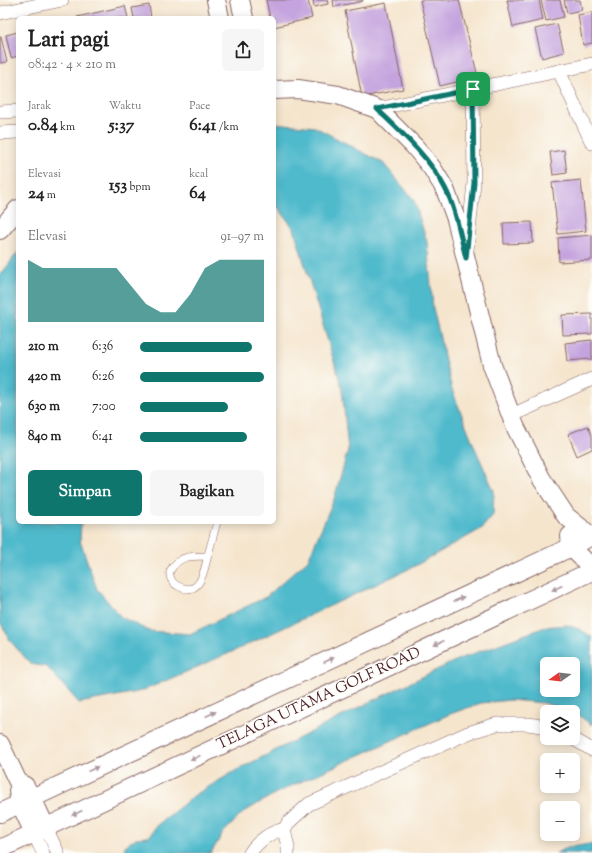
<!DOCTYPE html>
<html lang="id">
<head>
<meta charset="utf-8">
<style>
  body { margin:0; font-family:"Sorts Mill Goudy",serif; background:#f6f6f6; color:#222; height:100vh; display:flex; flex-direction:column; font-size:15px; white-space:nowrap }
  * { box-sizing:border-box; margin:0 }
  p { font-size:13px; color:#767676 }
  .icon { flex:none; width:22px; height:22px; fill:none; stroke:currentColor; stroke-width:2; stroke-linecap:round; stroke-linejoin:round }
  .map { position:relative; flex:1; overflow:hidden }
  .side { position:absolute; left:16px; top:16px; width:260px; height:508px; display:flex; flex-direction:column; background:#fff; border-radius:6px; box-shadow:0 2px 10px #0003 }
  .side>* { flex:none }
  .needle { width:26px; rotate:256deg }
  .fabs { position:absolute; left:540px; top:657px; display:grid; gap:8px }
  .fabs a { display:grid; place-items:center; width:40px; height:40px; border-radius:6px; background:#fff; box-shadow:0 2px 10px #0003; font-size:20px }
  .pin { position:absolute; display:grid; place-items:center; width:34px; height:34px; color:#fff; margin:-17px; border-radius:8px; box-shadow:0 2px 6px #0006 }
  .round { display:grid; place-items:center; flex:none; width:42px; height:42px; border-radius:6px; background:#f6f6f6 }
  .summary { display:flex; align-items:center; justify-content:space-between; height:68px; padding:0 12px }
  h1 { font-size:22px; font-weight:700; line-height:30px }
  .metrics { display:grid; grid-template-columns:repeat(3,1fr); gap:6px; height:68px; padding:4px 12px }
  .metrics div { display:grid; align-content:center }
  .metrics b { font-size:17px; font-weight:700 }
  .metrics small { font-size:11px; font-weight:400 }
  .metrics p { font-size:11px }
  .chart { height:112px; padding:8px 12px }
  .chart p { display:flex; justify-content:space-between }
  .chart svg { width:100%; height:72px; margin-top:4px; fill:#0f766e; opacity:.7 }
  .button { display:flex; gap:8px; margin-top:auto; padding:8px 12px }
  .button a { flex:1; height:46px; border-radius:6px; background:#0f766e; color:#fff; font-size:16px; font-weight:700; line-height:46px; text-align:center }
  .button a+a { background:#f6f6f6; color:#222 }
  ul { padding:0 12px; list-style:none; font-size:13px }
  li { display:grid; grid-template-columns:64px 48px 1fr; align-items:center; height:30px }
  li i { height:10px; border-radius:5px; background:#0f766e }
  .map>svg:first-child { display:block }
  .water { fill:#4fbacc; stroke:#4c6c7c; fill-rule:evenodd }
  .building { fill:#c4a3de }
  .lines { fill:none; stroke-linecap:round; stroke-linejoin:round }
  .service-casing { stroke:#866464; stroke-width:8 }
  .minor-casing { stroke:#866464; stroke-width:14 }
  .secondary-casing { stroke:#866464; stroke-width:20 }
  .service { stroke:#fff; stroke-width:7 }
  .minor { stroke:#fff; stroke-width:13 }
  .secondary { stroke:#fff; stroke-width:18 }
  .oneway { fill:#ae9aa0 }
  .route-casing { stroke:#fff; stroke-width:8 }
  .route { stroke:#0f766e; stroke-width:5 }
  .labels { text-anchor:middle; dominant-baseline:central; stroke-width:3.5; stroke-linejoin:round; paint-order:stroke }
  .street-label { font-size:15px; fill:#4a1f2b; stroke:#fdfcf7 }
</style>
</head>
<body>
<div class="map">
<svg width="592" height="853" viewBox="0 0 592 853">
  <rect width="100%" height="100%" fill="#fdfcf7"/>
  <filter id="ink" filterUnits="userSpaceOnUse"><feTurbulence type="fractalNoise" baseFrequency=".025" numOctaves="2"/><feDisplacementMap in="SourceGraphic" scale="8" xChannelSelector="R" yChannelSelector="G"/><feConvolveMatrix kernelMatrix="1 2 1 2 8 2 1 2 1" color-interpolation-filters="sRGB"/></filter>
  <filter id="wash" filterUnits="userSpaceOnUse"><feTurbulence type="fractalNoise" baseFrequency=".012" numOctaves="4" result="noise"/><feDisplacementMap in="SourceGraphic" scale="16" xChannelSelector="R" yChannelSelector="G"/><feGaussianBlur stdDeviation="0.9" result="paint"/><feColorMatrix in="noise" values="0 0 0 0 0 0 0 0 0 0 0 0 0 0 0 0 0 1.4 0 .05"/><feComposite in="paint" operator="in"/></filter>
  <g filter="url(#wash)">
    <rect width="100%" height="100%" fill="#f5e5cd"/>
    <g class="water">
      <polygon points="274,123 315,127 383,163 414,200 427,242 433,308 452,390 475,448 494,491 493,515 481,529 413,567 234,651 142,691 79,703 47,667 31,664 11,642 0,622 0,276 18,252 18,522 81,522 80,541 97,589 121,617 149,631 190,634 266,597 308,560 334,499 348,450 342,388 294,229 274,202"/>
      <path d="M566,625l13,4 13,8v88l-18,-13 -30,-9 -34,-3 -29,3 -31,11 -174,79 -32,19 -21,21 -12,20h-86v-7l11,-8 13,-1 7,-11 39,-31 40,-24 127,-65 97,-47 86,-32zM547,664h26v26h-26z"/>
      <polygon points="589,844 592,845 592,853 556,853 567,848"/>
    </g>
    <g id="blocks">
      <g class="building">
        <polygon points="266,0 308,0 312,18 274,27 274,18 270,18"/>
        <polygon points="313,0 327,0 328,4 314,7"/>
        <polygon points="333,0 363,0 363,1 334,7"/>
        <polygon points="420,0 459,0 478,77 440,86"/>
        <polygon points="507,0 539,0 543,20 513,27"/>
        <polygon points="541,0 560,0 564,17 546,21"/>
        <polygon points="564,0 580,0 582,10 567,13"/>
        <polygon points="386,3 403,89 362,97 345,11"/>
        <polygon points="149,5 151,18 134,18 132,8"/>
        <polygon points="125,6 128,18 77,18 77,17"/>
        <polygon points="592,12 592,43 583,45 578,15"/>
        <polygon points="557,24 564,52 542,58 535,29"/>
        <polygon points="18,32 18,56 11,58 6,35"/>
        <polygon points="0,37 1,37 7,62 0,63"/>
        <polygon points="564,150 567,173 553,175 550,152"/>
        <polygon points="581,180 586,231 558,234 552,183"/>
        <polygon points="532,222 533,243 504,244 503,223"/>
        <polygon points="592,235 592,260 559,262 558,238"/>
        <polygon points="592,314 592,334 563,335 562,315"/>
        <polygon points="592,340 592,359 567,361 565,343"/>
        <polygon points="588,426 592,436 592,449 577,456 568,434"/>
      </g>
    </g>
  </g>
  <g filter="url(#ink)">
    <use href="#blocks" fill-opacity="0" stroke="#866464" stroke-width="1"/>
    <g class="lines">
      <g class="service-casing">
        <path id="service" d="M208,556c-17,0 -29,-1 -38,15 -1,6 2,12 8,15 23,12 26,-16 30,-31 3,-11 6,-22 9,-33"/>
      </g>
      <g class="minor-casing">
        <g id="minor">
          <polyline points="0,13 62,0"/>
          <polyline points="559,71 592,143"/>
          <polyline points="377,109 592,64"/>
          <polyline points="0,112 18,111"/>
          <polyline points="0,133 18,132"/>
          <polyline points="467,250 474,183 473,89"/>
          <polyline points="510,416 592,379"/>
          <polyline points="572,738 592,750"/>
          <polyline points="46,828 58,853"/>
          <polyline points="284,830 288,823 309,804 468,733 497,724 528,724 547,727"/>
          <polyline points="284,830 288,847 288,853"/>
          <polyline points="34,833 43,853"/>
          <path d="M250,853c6,-10 22,-23 34,-23"/>
        </g>
      </g>
      <g class="secondary-casing">
        <g id="secondary">
          <polyline points="216,0 220,18"/>
          <polyline points="240,0 244,18"/>
          <polyline points="274,90 298,89 338,95 377,109 415,147 432,168 445,189 456,219 492,365 515,426 541,478 566,516 592,537"/>
          <polyline points="0,230 18,209"/>
          <polyline points="570,536 571,547 592,568"/>
          <polyline points="0,744 18,782 25,786 32,798 46,828"/>
          <polyline points="18,791 20,803 34,833"/>
          <polyline points="0,813 571,547 591,536"/>
          <polyline points="0,849 592,571"/>
        </g>
      </g>
      <use href="#service" class="service"/>
      <use href="#minor" class="minor"/>
      <use href="#secondary" class="secondary"/>
    </g>
    <defs><path id="oneway-solid" d="M-6-.8H1V-3.2L6.5 0L1 3.2V.8H-6Z"/></defs>
    <g class="oneway">
      <use href="#oneway-solid" transform="translate(557 588) rotate(155)"/>
      <use href="#oneway-solid" transform="translate(459 599) rotate(-25)"/>
      <use href="#oneway-solid" transform="translate(439 643) rotate(155)"/>
      <use href="#oneway-solid" transform="translate(329 660) rotate(-25)"/>
      <use href="#oneway-solid" transform="translate(211 714) rotate(-25)"/>
      <use href="#oneway-solid" transform="translate(195 758) rotate(155)"/>
      <use href="#oneway-solid" transform="translate(93 769) rotate(-25)"/>
      <use href="#oneway-solid" transform="translate(77 813) rotate(155)"/>
    </g>
  </g>
  <g class="lines" filter="url(#ink)">
    <g class="route-casing">
      <path id="route" d="M473,89l1,94 -8,75c-6,-23 -10,-49 -21,-70 -16,-31 -43,-55 -68,-79z"/>
    </g>
    <use href="#route" class="route"/>
  </g>
  <g class="labels">
    <g class="street-label">
      <text transform="translate(319 699) rotate(-25)">TELAGA UTAMA GOLF ROAD</text>
    </g>
  </g>
</svg>
<div class="fabs">
<a><svg class="needle" viewBox="-14 -14 28 28"><path d="M0-13l5 13h-10z" fill="#e53935"/><path d="M0 13l5-13h-10z" fill="#767676"/></svg></a>
<a><svg class="icon" aria-label="layers" viewBox="0 0 24 24"><path d="M12 4l9 5-9 5-9-5zM3 14l9 5 9-5"/></svg></a>
<a>+</a>
<a>−</a>
</div>
<div class="pin" style="left:473px;top:89px;background:#1e9e55"><svg class="icon" aria-label="arrive" viewBox="0 0 24 24"><path d="M6 21V4h12l-3 4 3 4H6"/></svg></div>
<section class="side">
<div class="summary"><div><h1>Lari pagi</h1><p>08:42 · 4 × 210 m</p></div><a class="round"><svg class="icon" aria-label="share" viewBox="0 0 24 24"><path d="M12 15V3M7 8l5-5 5 5M5 13v7h14v-7"/></svg></a></div>
<div class="metrics">
<div><p>Jarak</p><b>0.84<small> km</small></b></div>
<div><p>Waktu</p><b>5:37</b></div>
<div><p>Pace</p><b>6:41<small> /km</small></b></div>
</div>
<div class="metrics">
<div><p>Elevasi</p><b>24<small> m</small></b></div>
<div><b>153<small> bpm</small></b></div>
<div><p>kcal</p><b>64</b></div>
</div>
<div class="chart"><p><span>Elevasi</span>91–97 m</p>
<svg viewBox="0 0 160 44" preserveAspectRatio="none"><path d="M0 44V6L10 11L20 11L30 11L40 11L50 11L60 11L70 22L80 33L90 38L100 38L110 27L120 11L130 6L140 6L150 6L160 6V44z"/></svg>
</div>
<ul>
<li><b>210 m</b>6:36<i style="width:90%"></i></li>
<li><b>420 m</b>6:26<i style="width:100%"></i></li>
<li><b>630 m</b>7:00<i style="width:71%"></i></li>
<li><b>840 m</b>6:41<i style="width:86%"></i></li>
</ul>
<div class="button"><a>Simpan</a><a>Bagikan</a></div>
</section>
</div>
</body>
</html>
